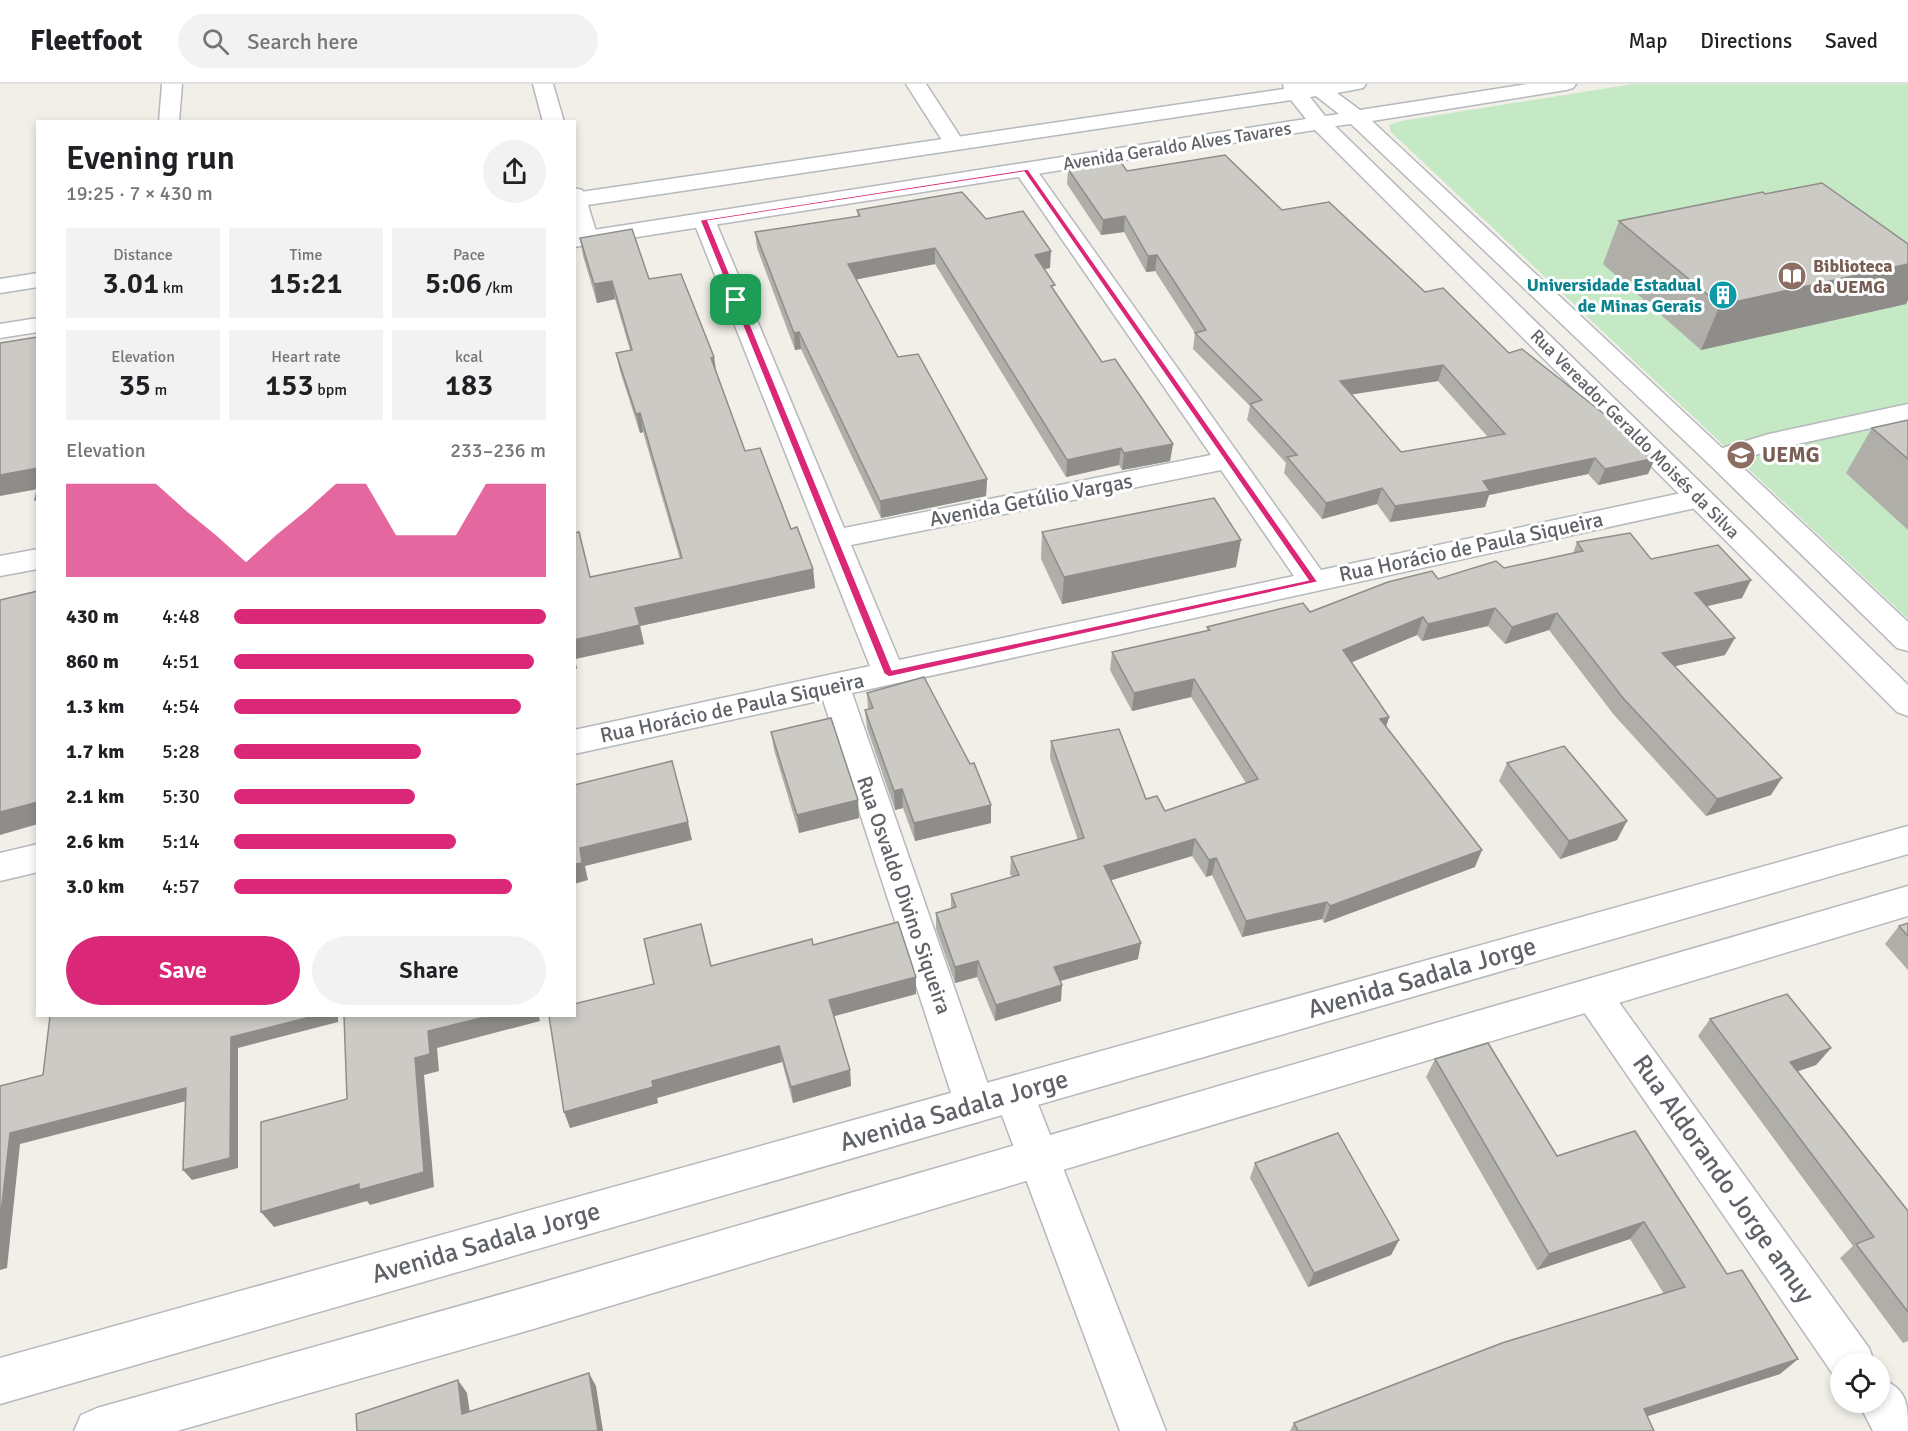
<!DOCTYPE html>
<html lang="en">
<head>
<meta charset="utf-8">
<style>
  body { margin:0; font-family:Signika,sans-serif; background:#f2f2f2; color:#202124; height:100vh; display:flex; flex-direction:column; font-size:22px; white-space:nowrap }
  * { box-sizing:border-box; margin:0 }
  p { font-size:20px; color:#757577 }
  .icon { flex:none; width:33px; height:33px; fill:none; stroke:currentColor; stroke-width:2; stroke-linecap:round; stroke-linejoin:round }
  .map { position:relative; flex:1; overflow:hidden }
  .panel { position:absolute; left:36px; top:36px; width:540px; height:897px; display:flex; flex-direction:column; background:#fff; border-radius:0px; box-shadow:0 3px 9px #0003 }
  .panel>* { flex:none }
  .tools { position:absolute; left:1830px; top:1269px; display:grid; gap:12px }
  .tools a { display:grid; place-items:center; width:60px; height:60px; border-radius:50%; background:#fff; box-shadow:0 3px 9px #0003; font-size:30px }
  .pin { position:absolute; display:grid; place-items:center; width:51px; height:51px; color:#fff; margin:-26px; border-radius:12px; box-shadow:0 3px 9px #0006 }
  .round { display:grid; place-items:center; flex:none; width:63px; height:63px; border-radius:32px; background:#f2f2f2 }
  .headline { display:flex; align-items:center; justify-content:space-between; height:102px; padding:0 30px }
  h1 { font-size:33px; font-weight:600; line-height:45px }
  .figures { display:grid; grid-template-columns:repeat(3,1fr); gap:9px; height:102px; padding:6px 30px }
  .figures div { display:grid; align-content:center; border-radius:0px; background:#f2f2f2; text-align:center }
  .figures b { font-size:30px; font-weight:600 }
  .figures small { font-size:16px; font-weight:400 }
  .figures p { font-size:16px }
  .chart { height:168px; padding:12px 30px }
  .chart p { display:flex; justify-content:space-between }
  .chart svg { width:100%; height:108px; margin-top:6px; fill:#db2777; opacity:.7 }
  .primary-button { display:flex; gap:12px; margin-top:auto; padding:12px 30px }
  .primary-button a { flex:1; height:69px; border-radius:36px; background:#db2777; color:#fff; font-size:24px; font-weight:600; line-height:69px; text-align:center }
  .primary-button a+a { background:#f2f2f2; color:#202124 }
  ul { padding:0 30px; list-style:none; font-size:20px }
  li { display:grid; grid-template-columns:96px 72px 1fr; align-items:center; height:45px }
  li i { height:15px; border-radius:8px; background:#db2777 }
  header { display:flex; align-items:center; gap:36px; box-sizing:border-box; height:84px; padding:0 30px; background:#fff; border-bottom:2px solid #e0e0e0 }
  header strong { font-size:28px }
  nav { display:flex; gap:33px; margin-inline-start:auto; font-size:21px }
  .search { width:420px; height:54px; background:#f2f2f2; display:flex; align-items:center; gap:15px; box-sizing:border-box; padding:0 21px; border-radius:33px; color:#757577; font-size:22px }
  .map>svg:first-child { display:block }
  .green { fill:#c5e8c5 }
  .lines { fill:none; stroke-linecap:round; stroke-linejoin:round }
  .minor-casing { stroke:#b5b8bc; stroke-width:3 }
  .tertiary-casing { stroke:#b5b8bc; stroke-width:3 }
  .minor { fill:#fff; fill-rule:evenodd }
  .tertiary { fill:#fff; fill-rule:evenodd }
  .wall { fill:#afaea9; fill-rule:evenodd }
  .shaded-wall { fill:#8f8d8a }
  .building { fill:#cccac5; stroke:#8f8d8a; stroke-width:1.5; fill-rule:evenodd }
  .route { fill:#db2777; stroke:#fff; stroke-width:1.5; fill-rule:evenodd }
  .labels { text-anchor:middle; dominant-baseline:central; stroke-width:6; stroke-linejoin:round; paint-order:stroke }
  .far-street-label { font-size:18px; fill:#5f6368; stroke:#fff }
  .far-education-label { font-size:18px; font-weight:bold; fill:#785e54; stroke:#fff; text-anchor:start }
  .far-culture-label { font-size:18px; font-weight:bold; fill:#0d838f; stroke:#fff; text-anchor:end }
  .education-label { font-size:21px; font-weight:bold; fill:#785e54; stroke:#fff; text-anchor:start }
  .street-label { font-size:21px; fill:#5f6368; stroke:#fff }
  .near-street-label { font-size:26px; fill:#5f6368; stroke:#fff }
</style>
</head>
<body>
<header>
<strong>Fleetfoot</strong>
<div class="search"><svg class="icon" aria-label="search" viewBox="0 0 24 24"><circle cx="10" cy="10" r="6"/><path d="M15 15l6 6"/></svg>Search here</div>
<nav><a>Map</a><a>Directions</a><a>Saved</a></nav>
</header>
<div class="map">
<svg width="1908" height="1347" viewBox="0 0 1908 1347">
  <rect width="100%" height="100%" fill="#f1efe8"/>
  <polygon class="green" points="1633,0 1908,0 1908,535 1391,48 1389,41 1401,37"/>
  <g class="lines">
    <g class="minor-casing">
      <g id="minor">
        <polygon points="162,0 182,0 179,38 159,38"/>
        <polygon points="533,0 553,0 564,38 543,38"/>
        <polygon points="906,0 926,0 965,60 961,64 947,64"/>
        <path d="M1025,79l8,2 288,405 379,-81 10,3 4,6 -4,6 -10,3 -848,186 143,412 -6,13 -14,5 -14,-5 -6,-13 -132,-405 -249,54v-24l296,-64 -177,-446 3,-5h16l3,5 129,308 367,-73 -197,-285 3,-5zM1221,386l73,106 -395,84 -48,-115z"/>
        <polygon points="574,104 582,106 585,111 598,154 595,159 579,159 576,154"/>
        <polygon points="1908,320 1908,336 1775,365 1719,382 1709,380 1705,374 1709,368 1769,350"/>
        <polygon points="38,465 38,485 0,492 0,472"/>
        <polygon points="38,760 38,788 0,797 0,769"/>
        <polygon points="1592,894 1605,899 1869,1264 1875,1280 1840,1280 1840,1297 1837,1296 1579,921 1573,910 1579,899"/>
        <polygon points="1014,992 1028,997 1034,1010 1166,1347 1120,1347 994,1010 1000,997"/>
        <path d="M1880,1294c28,12 28,25 28,53h-35l-15,-29h22z"/>
      </g>
    </g>
    <g class="tertiary-casing">
      <g id="tertiary">
        <path d="M1283,0h83l-3,4 -26,5 23,17 168,-26h48l-3,4 -7,2 -194,31 536,501v29l-11,-3 -188,-184 -358,-340 -16,2 573,559v31l-11,-4 -582,-582 -741,117v-14l732,-114 -15,-19 -717,107v-14l710,-104zM1316,12l23,18 -14,2 -15,-19z"/>
        <polygon points="38,189 38,203 0,209 0,195"/>
        <polygon points="38,234 38,248 0,254 0,240"/>
        <polygon points="1908,742 1908,770 0,1320 0,1274"/>
        <polygon points="1908,802 1908,832 530,1246 177,1347 74,1347 81,1331 97,1324 530,1202"/>
      </g>
    </g>
    <use href="#minor" class="minor"/>
    <use href="#tertiary" class="tertiary"/>
  </g>
  <g class="wall">
    <path d="M1068,85l59,2 155,39 143,82 230,166 -7,16 -50,11 -10,-11 -99,21 -4,12 -95,15 -13,-18 -55,15 -38,-46 2,-10 -39,-43 3,-14 -57,-57 2,-16 -40,-62 -9,1 -22,-40 -23,3 -34,-51zM1438,297l50,56 -87,15 -49,-58z"/>
    <polygon points="1765,110 1906,220 1701,266 1603,180 1619,137"/>
    <polygon points="857,126 986,135 1050,184 1044,185 1054,206 1102,278 1173,360 1170,377 1122,386 1119,381 1066,393 935,180 856,195 898,273 987,395 986,412 881,434 801,265 795,266 757,164 755,148 858,132"/>
    <polygon points="580,154 649,195 716,287 745,367 791,445 813,485 815,504 640,542 644,560 575,575 577,585 574,585 574,449 590,493 680,475 643,348 640,349 620,287 616,269 630,266 615,215 597,219 583,172"/>
    <polygon points="1908,336 1908,446 1846,389 1872,344"/>
    <polygon points="1042,448 1236,483 1062,520 1041,475"/>
    <polygon points="1577,458 1651,475 1742,514 1707,522 1725,571 1675,582 1771,711 1706,732 1614,631 1549,546 1505,560 1488,542 1422,557 1417,551 1352,578 1389,633 1386,642 1475,783 1324,839 1322,835 1242,853 1212,791 1206,793 1192,772 1111,796 1138,875 1060,897 1061,917 995,937 977,893 955,899 936,845 936,829 951,825 951,810 1012,793 1010,790 1011,773 1078,756 1050,674 1051,657 1165,727 1246,699 1191,613 1132,627 1110,586 1112,568 1207,547 1207,543 1310,528 1438,495 1504,484 1573,469"/>
    <polygon points="867,609 991,721 991,739 915,757 903,724 895,726 867,644 865,626 868,625"/>
    <polygon points="771,648 858,716 859,734 799,749 774,666"/>
    <polygon points="1507,679 1617,756 1560,775 1499,697"/>
    <polygon points="1908,839 1908,886 1885,860 1899,842"/>
    <polygon points="813,861 916,893 916,910 834,932 850,986 851,1002 793,1019 782,978 657,1014 658,1019 570,1044 654,900 711,882"/>
    <polygon points="1710,935 1831,964 1816,981 1798,987 1908,1127 1908,1257 1903,1259 1840,1174 1853,1162 1698,952"/>
    <polygon points="1435,975 1557,1072 1727,1190 1798,1275 1780,1290 1647,1332 1654,1347 1290,1347 1294,1339 1664,1210 1630,1155 1537,1186 1426,993"/>
    <polygon points="1255,1079 1399,1156 1391,1171 1308,1203 1250,1094"/>
  </g>
  <g class="shaded-wall">
    <polygon points="1125,132 1124,148 1101,151 1103,136"/>
    <polygon points="935,164 935,180 849,197 848,180"/>
    <polygon points="1051,167 1050,184 1034,187 1035,171"/>
    <polygon points="1157,171 1155,187 1146,188 1148,172"/>
    <polygon points="1908,180 1908,216 1906,220 1701,266 1720,221"/>
    <polygon points="612,197 615,215 597,219 594,200"/>
    <polygon points="799,248 801,265 795,266 794,249"/>
    <polygon points="714,273 717,292 711,274"/>
    <polygon points="1443,281 1438,297 1336,313 1340,297"/>
    <polygon points="640,329 643,348 640,349 636,330"/>
    <polygon points="1173,360 1170,377 1122,386 1124,369"/>
    <polygon points="1121,364 1119,381 1066,393 1067,376"/>
    <polygon points="1595,374 1588,390 1489,411 1485,423 1390,438 1395,422 1483,397"/>
    <polygon points="1655,374 1648,390 1598,401 1605,385"/>
    <polygon points="38,384 38,405 0,412 0,391"/>
    <polygon points="987,395 986,412 881,434 880,417"/>
    <polygon points="1382,404 1377,420 1322,435 1326,419"/>
    <polygon points="1241,456 1236,483 1062,520 1064,493"/>
    <polygon points="813,485 815,504 640,542 644,560 575,575 577,585 574,585 574,556 635,524"/>
    <polygon points="1751,496 1742,514 1686,527 1695,509"/>
    <polygon points="1495,524 1488,542 1422,557 1428,540"/>
    <polygon points="1557,529 1549,546 1505,560 1512,543"/>
    <polygon points="1423,533 1417,551 1338,584 1343,566"/>
    <polygon points="1735,554 1725,571 1653,587 1662,569"/>
    <polygon points="1194,595 1191,613 1132,627 1134,609"/>
    <polygon points="1389,633 1384,650 1380,635"/>
    <polygon points="1782,694 1771,711 1706,732 1717,715"/>
    <polygon points="902,705 903,724 895,726 894,707"/>
    <polygon points="858,716 859,734 799,749 797,731"/>
    <polygon points="38,718 38,740 0,751 0,728"/>
    <polygon points="991,721 991,739 915,757 914,739"/>
    <polygon points="1627,737 1617,756 1560,775 1569,757"/>
    <polygon points="688,738 692,756 585,782 588,796 574,800 574,780 580,764"/>
    <polygon points="1195,755 1192,772 1102,799 1104,782"/>
    <polygon points="1482,766 1475,783 1324,839 1330,822"/>
    <polygon points="1216,774 1212,791 1206,793 1209,776"/>
    <polygon points="1327,818 1322,835 1242,853 1246,837"/>
    <polygon points="1141,859 1138,875 1053,899 1054,883"/>
    <polygon points="978,877 977,893 955,899 955,883"/>
    <polygon points="916,893 916,910 831,933 829,916"/>
    <polygon points="1062,901 1061,917 995,937 996,921"/>
    <polygon points="314,932 338,932 338,938 238,964 238,1084 192,1096 183,1086 231,953"/>
    <polygon points="489,932 539,932 540,937 437,964 439,987 424,991 434,1103 370,1121 367,1117 274,1143 261,1128 415,974 428,947"/>
    <polygon points="779,962 782,978 657,1014 658,1019 570,1044 564,1028 652,997"/>
    <polygon points="1831,964 1816,981 1776,995 1790,978"/>
    <polygon points="850,986 851,1002 793,1019 791,1003"/>
    <polygon points="186,1004 194,1015 20,1060 7,1184 0,1186 0,1138 10,1049"/>
    <polygon points="1644,1138 1630,1155 1537,1186 1549,1170"/>
    <polygon points="1399,1156 1391,1171 1308,1203 1314,1189"/>
    <polygon points="1798,1275 1780,1290 1629,1338 1644,1325"/>
    <polygon points="589,1289 596,1302 603,1347 598,1347"/>
    <polygon points="458,1296 467,1309 472,1343 462,1330"/>
  </g>
  <g class="building">
    <path d="M1225,71l57,55 47,-8 96,90 18,-4 66,65 13,-4 86,68 3,-1 44,42 -50,11 -10,-11 -112,23 7,10 -95,15 -13,-18 -56,15 -39,-46 10,-2 -47,-51 12,-4 -67,-67 11,-3 -49,-75 -9,1 -23,-40 -22,4 -35,-51 52,-8 7,10zM1443,281l62,69 -104,18 -61,-71z"/>
    <polygon points="1822,99 1908,160 1908,180 1720,221 1619,137 1763,108 1765,110"/>
    <polygon points="962,108 986,135 1023,127 1051,167 1035,171 1055,201 1051,202 1102,278 1115,275 1173,360 1124,369 1121,364 1067,376 935,164 848,180 898,273 918,270 987,395 880,417 799,248 794,249 755,148 860,132 857,126"/>
    <polygon points="632,145 649,195 681,190 714,273 711,274 745,367 760,364 791,445 797,443 813,485 635,524 640,541 574,556 574,449 579,448 590,493 682,474 640,329 636,330 616,269 632,266 612,197 594,200 580,154"/>
    <polygon points="38,253 38,384 0,391 0,259"/>
    <polygon points="1908,336 1908,375 1872,344"/>
    <polygon points="38,401 38,416 35,416"/>
    <polygon points="1214,414 1241,456 1064,493 1042,448"/>
    <polygon points="1630,449 1651,475 1718,461 1751,496 1695,509 1735,554 1662,569 1782,694 1717,715 1623,614 1557,529 1512,543 1495,524 1428,540 1423,533 1343,566 1389,633 1380,635 1482,766 1330,822 1327,818 1246,837 1216,774 1209,776 1195,755 1104,782 1141,859 1054,883 1062,901 996,921 978,877 955,883 936,829 956,823 951,810 1019,791 1011,773 1084,754 1051,657 1119,645 1146,715 1157,712 1165,727 1258,695 1194,595 1134,609 1112,568 1210,546 1207,543 1303,519 1310,528 1388,498 1432,487 1438,495 1496,477 1504,484 1583,467 1577,458"/>
    <polygon points="38,507 38,718 0,728 0,516"/>
    <polygon points="924,593 970,680 974,679 991,721 914,739 902,705 894,707 865,626 873,624 867,609"/>
    <polygon points="831,634 858,716 797,731 771,648"/>
    <polygon points="1564,662 1627,737 1569,757 1507,679"/>
    <polygon points="672,677 688,738 580,764 582,779 574,780 574,701"/>
    <polygon points="898,838 916,893 829,916 850,986 791,1003 779,962 652,997 653,1003 564,1028 549,932 574,932 574,920 654,900 644,855 701,840 711,882 812,855 813,861"/>
    <polygon points="1908,839 1908,852 1899,842"/>
    <polygon points="1787,910 1831,964 1790,978 1908,1127 1908,1228 1856,1160 1874,1153 1710,935"/>
    <polygon points="50,932 314,932 231,953 230,1074 183,1086 186,1004 10,1049 0,1138 0,1002 43,991"/>
    <polygon points="344,932 489,932 428,947 430,970 415,974 424,1088 359,1106 359,1100 261,1128 261,1038 347,1015"/>
    <polygon points="1488,959 1557,1072 1635,1047 1727,1190 1742,1186 1798,1275 1644,1325 1654,1347 1298,1347 1294,1339 1502,1259 1685,1203 1644,1138 1549,1170 1435,975"/>
    <polygon points="1338,1049 1399,1156 1314,1189 1255,1079"/>
    <polygon points="589,1289 598,1347 357,1347 356,1330 458,1296 462,1330"/>
  </g>
  <path class="route" d="M1028,85l290,413 -429,95 -5,-3 -184,-454zM1024,88l284,408 -416,90 -184,-449z"/>
  <defs>
    <g id="library-disc" transform="scale(1.5)"><circle r="9.5" fill="#8d6e63" stroke="#fff"/><path d="M-6-4Q-3-5.5-.7-3.5V5Q-3 3-6 4ZM6-4Q3-5.5 .7-3.5V5Q3 3 6 4Z" fill="#fff"/></g>
    <g id="building-disc" transform="scale(1.5)"><circle r="9.5" fill="#0f9aa8" stroke="#fff"/><path d="M-4-6H4V6H1V3H-1V6H-4ZM-2.5-4.3h1.7v1.8h-1.7ZM.8-4.3h1.7v1.8H.8ZM-2.5-1h1.7V.8h-1.7ZM.8-1h1.7V.8H.8Z" fill="#fff"/></g>
    <g id="university-disc" transform="scale(1.5)"><circle r="9.5" fill="#8d6e63" stroke="#fff"/><path d="M0-5L7-2L0 1L-7-2ZM-4 1L0 2.5L4 1V4Q0 6-4 4Z" fill="#fff"/></g>
  </defs>
  <g fill-rule="evenodd">
    <use href="#library-disc" x="1792" y="192"/>
    <use href="#building-disc" x="1723" y="211"/>
    <use href="#university-disc" x="1741" y="371"/>
  </g>
  <g class="labels">
    <g class="far-street-label">
      <text transform="translate(1177 62) rotate(-9)">Avenida Geraldo Alves Tavares</text>
      <text transform="translate(1635 350) rotate(45)">Rua Vereador Geraldo Moisés da Silva</text>
    </g>
    <g class="far-education-label">
      <text x="1813" y="182">Biblioteca<tspan x="1813" dy="21">da UEMG</tspan></text>
    </g>
    <g class="far-culture-label">
      <text x="1702" y="201">Universidade Estadual<tspan x="1702" dy="21">de Minas Gerais</tspan></text>
    </g>
    <g class="education-label">
      <text x="1762" y="371">UEMG</text>
    </g>
    <g class="street-label">
      <text transform="translate(1031 416) rotate(-11)">Avenida Getúlio Vargas</text>
      <text transform="translate(1471 463) rotate(-12)">Rua Horácio de Paula Siqueira</text>
      <text transform="translate(732 624) rotate(-12)">Rua Horácio de Paula Siqueira</text>
      <text transform="translate(904 811) rotate(71)">Rua Osvaldo Divino Siqueira</text>
    </g>
    <g class="near-street-label">
      <text transform="translate(1422 894) rotate(-16)">Avenida Sadala Jorge</text>
      <text transform="translate(954 1027) rotate(-16)">Avenida Sadala Jorge</text>
      <text transform="translate(1723 1095) rotate(55)">Rua Aldorando Jorge amuy</text>
      <text transform="translate(486 1159) rotate(-16)">Avenida Sadala Jorge</text>
    </g>
  </g>
</svg>
<div class="tools">
<a><svg class="icon" aria-label="locate" viewBox="0 0 24 24"><circle cx="12" cy="12" r="6"/><path d="M12 2v4M12 18v4M2 12h4M18 12h4"/></svg></a>
</div>
<div class="pin" style="left:736px;top:216px;background:#1e9e55"><svg class="icon" aria-label="arrive" viewBox="0 0 24 24"><path d="M6 21V4h12l-3 4 3 4H6"/></svg></div>
<section class="panel">
<div class="headline"><div><h1>Evening run</h1><p>19:25 · 7 × 430 m</p></div><a class="round"><svg class="icon" aria-label="share" viewBox="0 0 24 24"><path d="M12 15V3M7 8l5-5 5 5M5 13v7h14v-7"/></svg></a></div>
<div class="figures">
<div><p>Distance</p><b>3.01<small> km</small></b></div>
<div><p>Time</p><b>15:21</b></div>
<div><p>Pace</p><b>5:06<small> /km</small></b></div>
</div>
<div class="figures">
<div><p>Elevation</p><b>35<small> m</small></b></div>
<div><p>Heart rate</p><b>153<small> bpm</small></b></div>
<div><p>kcal</p><b>183</b></div>
</div>
<div class="chart"><p><span>Elevation</span>233–236 m</p>
<svg viewBox="0 0 160 44" preserveAspectRatio="none"><path d="M0 44V6L10 6L20 6L30 6L40 17L50 27L60 38L70 27L80 17L90 6L100 6L110 27L120 27L130 27L140 6L150 6L160 6V44z"/></svg>
</div>
<ul>
<li><b>430 m</b>4:48<i style="width:100%"></i></li>
<li><b>860 m</b>4:51<i style="width:96%"></i></li>
<li><b>1.3 km</b>4:54<i style="width:92%"></i></li>
<li><b>1.7 km</b>5:28<i style="width:60%"></i></li>
<li><b>2.1 km</b>5:30<i style="width:58%"></i></li>
<li><b>2.6 km</b>5:14<i style="width:71%"></i></li>
<li><b>3.0 km</b>4:57<i style="width:89%"></i></li>
</ul>
<div class="primary-button"><a>Save</a><a>Share</a></div>
</section>
</div>
</body>
</html>
